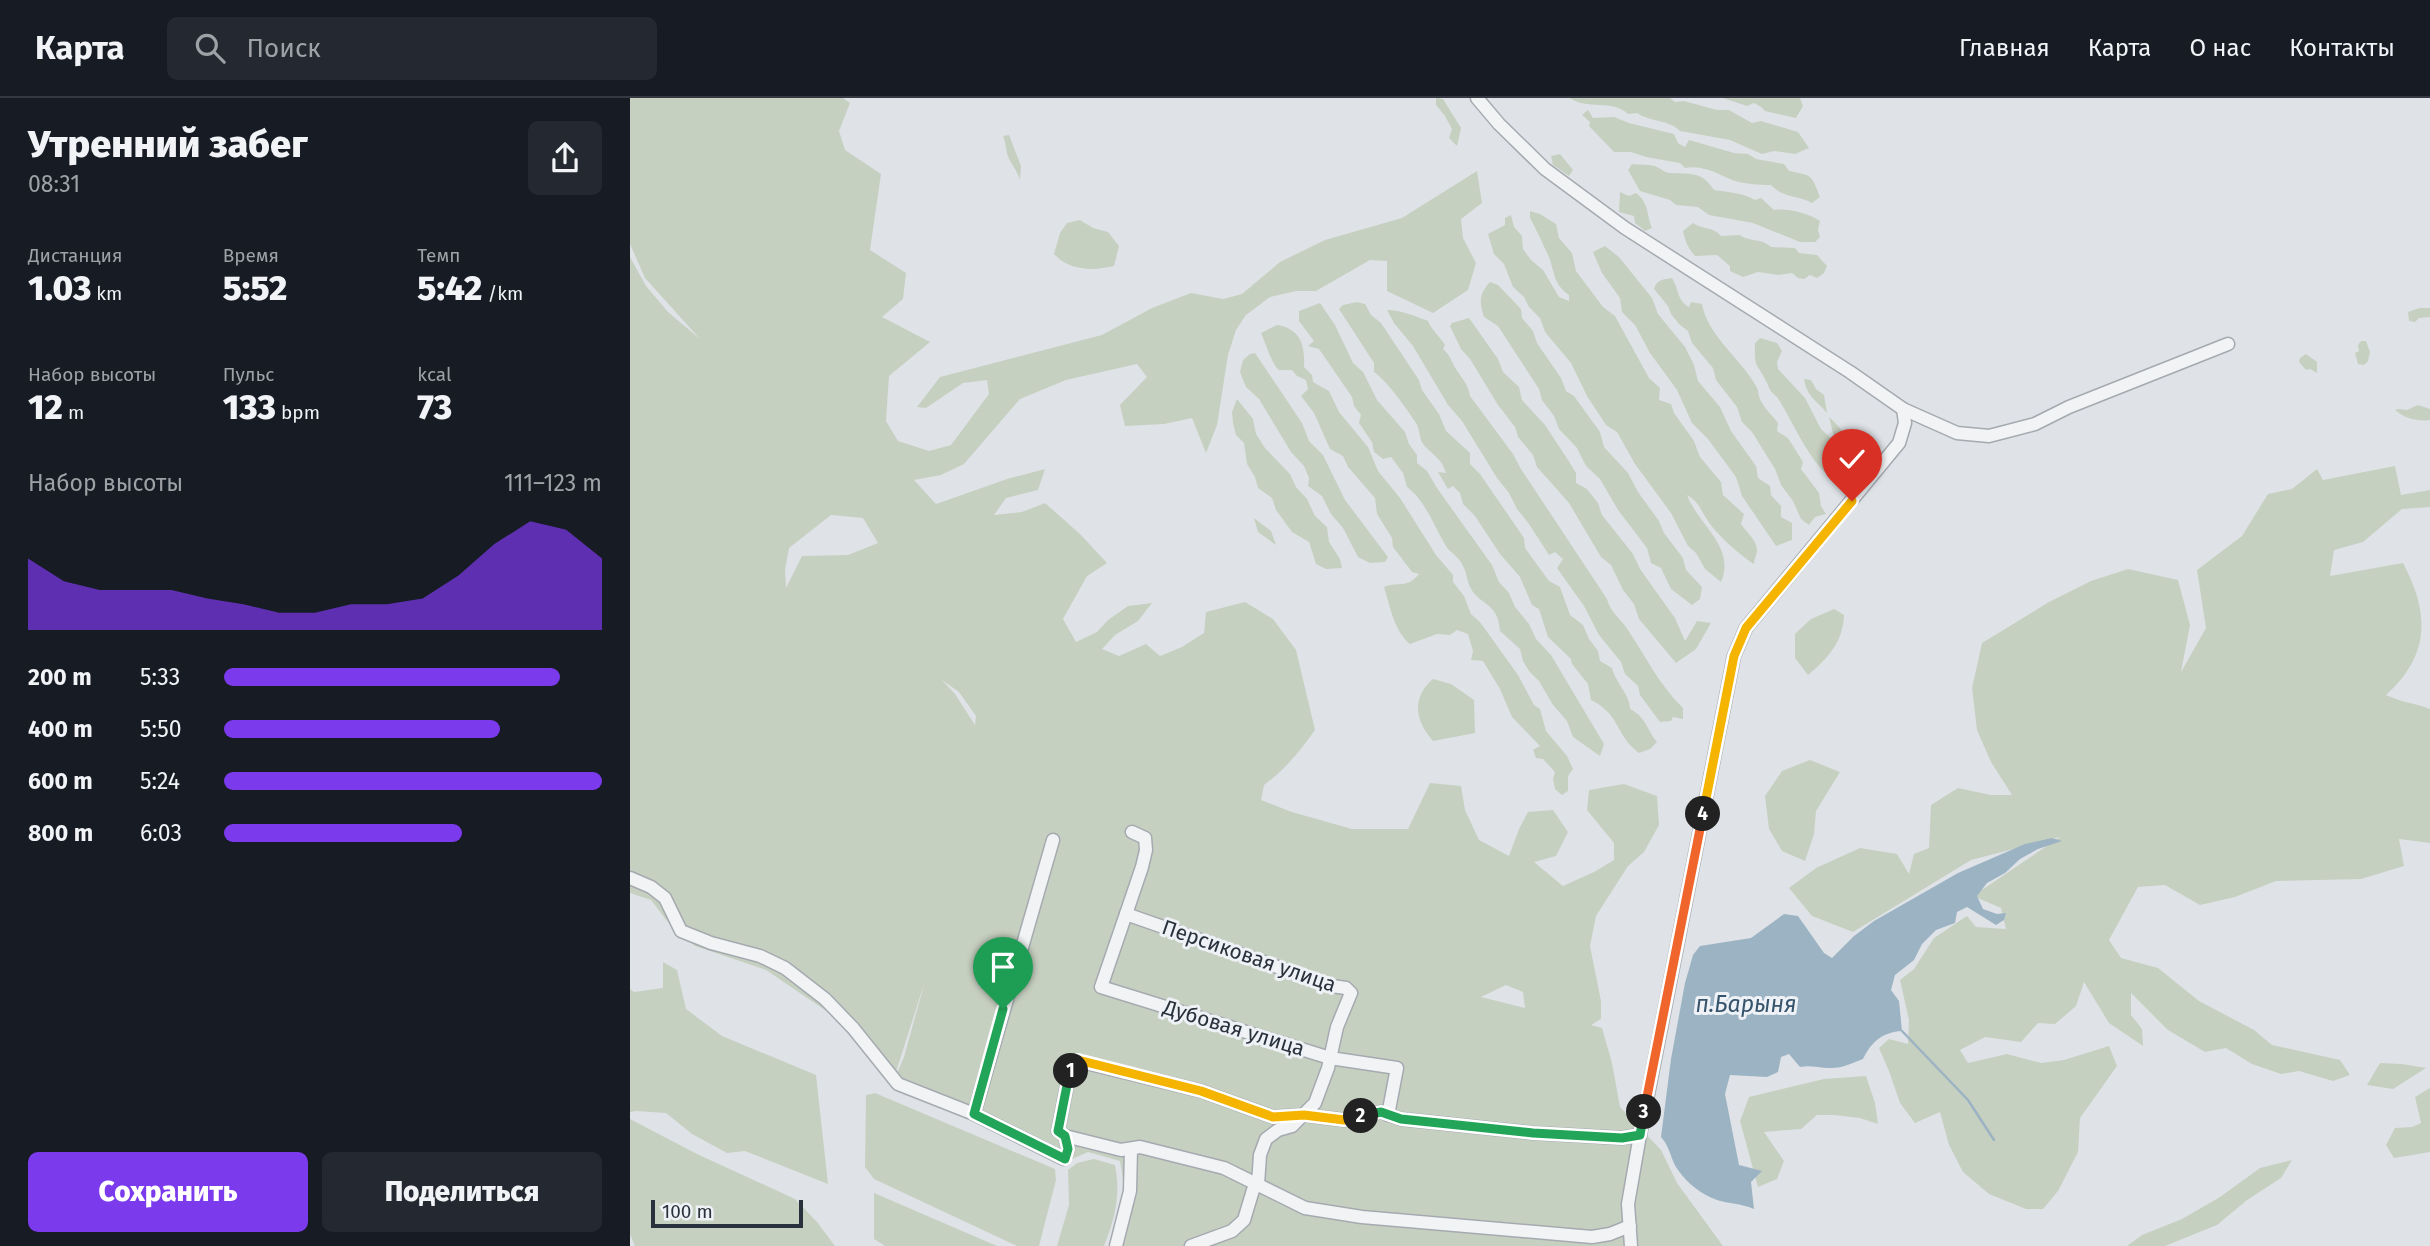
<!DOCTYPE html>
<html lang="ru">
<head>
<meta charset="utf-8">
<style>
  body { margin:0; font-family:"Fira Sans",sans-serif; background:#242831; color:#f1f3f6; height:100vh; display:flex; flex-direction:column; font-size:26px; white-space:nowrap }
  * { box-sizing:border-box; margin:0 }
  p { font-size:23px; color:#9ea1a6 }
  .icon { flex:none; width:38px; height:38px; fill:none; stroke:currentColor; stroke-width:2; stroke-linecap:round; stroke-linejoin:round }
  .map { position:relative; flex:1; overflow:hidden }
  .sheet { display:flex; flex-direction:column; background:#171b24; width:630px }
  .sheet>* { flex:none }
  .scale { position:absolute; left:21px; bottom:18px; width:152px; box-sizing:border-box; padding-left:7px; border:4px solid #29323c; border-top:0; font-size:19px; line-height:24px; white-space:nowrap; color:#29323c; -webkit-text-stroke:5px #eef1f5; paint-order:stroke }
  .pin { position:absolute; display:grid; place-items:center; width:60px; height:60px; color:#fff; margin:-72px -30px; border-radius:50% 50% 50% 0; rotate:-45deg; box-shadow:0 0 7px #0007 }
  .pin .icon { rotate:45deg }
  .km { position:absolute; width:35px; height:35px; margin:-18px; border-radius:50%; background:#222; color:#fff; font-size:19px; line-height:35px; text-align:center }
  .round { display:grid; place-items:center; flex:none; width:74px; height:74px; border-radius:10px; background:#242831 }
  .summary { display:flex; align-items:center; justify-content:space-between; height:119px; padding:0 28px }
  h1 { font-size:38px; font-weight:800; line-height:52px }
  .stats { display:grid; grid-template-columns:repeat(3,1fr); gap:10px; height:119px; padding:7px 28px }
  .stats div { display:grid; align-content:center }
  .stats b { font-size:35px; font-weight:800 }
  .stats small { font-size:19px; font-weight:400 }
  .stats p { font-size:19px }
  .chart { height:196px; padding:14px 28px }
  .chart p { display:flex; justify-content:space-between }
  .chart svg { width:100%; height:126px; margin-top:7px; fill:#7c3aed; opacity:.7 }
  .primary-button { display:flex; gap:14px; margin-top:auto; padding:14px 28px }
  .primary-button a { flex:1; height:80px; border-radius:10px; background:#7c3aed; color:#fff; font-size:28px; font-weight:800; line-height:80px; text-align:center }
  .primary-button a+a { background:#242831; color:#f1f3f6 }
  ul { padding:0 28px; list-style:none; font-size:23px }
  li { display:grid; grid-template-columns:112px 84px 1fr; align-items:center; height:52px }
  li i { height:18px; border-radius:9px; background:#7c3aed }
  header { display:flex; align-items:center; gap:42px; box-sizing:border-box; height:98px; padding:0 35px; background:#171b24; border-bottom:2px solid #363941 }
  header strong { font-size:33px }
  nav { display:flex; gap:38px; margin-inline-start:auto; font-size:24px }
  .search { width:490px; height:63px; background:#242831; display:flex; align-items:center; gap:18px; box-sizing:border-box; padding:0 24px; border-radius:10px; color:#9ea1a6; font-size:26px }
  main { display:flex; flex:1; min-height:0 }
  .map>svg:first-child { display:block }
  .green { fill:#c6d0c0; fill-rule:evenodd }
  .water { fill:#9cb3c4 }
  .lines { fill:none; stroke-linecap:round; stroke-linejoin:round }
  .stream { stroke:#9cb3c4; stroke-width:2.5 }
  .minor-casing { stroke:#a5aab0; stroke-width:15 }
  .minor { stroke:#f1f3f5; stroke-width:12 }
  .split-1-casing { stroke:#fff; stroke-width:14 }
  .split-2-casing { stroke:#fff; stroke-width:14 }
  .split-3-casing { stroke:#fff; stroke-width:14 }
  .split-4-casing { stroke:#fff; stroke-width:14 }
  .split-5-casing { stroke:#fff; stroke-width:14 }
  .split-1 { stroke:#22a559; stroke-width:9 }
  .split-2 { stroke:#f5b400; stroke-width:9 }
  .split-3 { stroke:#22a559; stroke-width:9 }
  .split-4 { stroke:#f0652b; stroke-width:9 }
  .split-5 { stroke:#f5b400; stroke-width:9 }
  .labels { text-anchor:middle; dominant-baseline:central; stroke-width:6; stroke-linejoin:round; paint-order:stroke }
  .street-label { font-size:21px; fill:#29323c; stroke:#eef1f5 }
  .water-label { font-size:23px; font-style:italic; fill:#37546d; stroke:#eef1f5 }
</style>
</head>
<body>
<header>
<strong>Карта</strong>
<div class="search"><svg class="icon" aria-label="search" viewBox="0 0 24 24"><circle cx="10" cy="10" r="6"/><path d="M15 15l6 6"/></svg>Поиск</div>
<nav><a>Главная</a><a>Карта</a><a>О нас</a><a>Контакты</a></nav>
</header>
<main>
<section class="sheet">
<div class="summary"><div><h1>Утренний забег</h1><p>08:31</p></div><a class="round"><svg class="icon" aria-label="share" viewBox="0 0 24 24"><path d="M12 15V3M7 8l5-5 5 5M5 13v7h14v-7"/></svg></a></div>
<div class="stats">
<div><p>Дистанция</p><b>1.03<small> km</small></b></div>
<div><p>Время</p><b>5:52</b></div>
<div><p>Темп</p><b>5:42<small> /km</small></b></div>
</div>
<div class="stats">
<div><p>Набор высоты</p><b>12<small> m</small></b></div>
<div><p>Пульс</p><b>133<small> bpm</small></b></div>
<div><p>kcal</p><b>73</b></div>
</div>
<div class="chart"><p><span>Набор высоты</span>111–123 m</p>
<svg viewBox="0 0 160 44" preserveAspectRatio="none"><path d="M0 44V19L10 27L20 30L30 30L40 30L50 33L60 35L70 38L80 38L90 35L100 35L110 33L120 25L130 14L140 6L150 9L160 19V44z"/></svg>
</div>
<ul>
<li><b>200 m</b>5:33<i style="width:89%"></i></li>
<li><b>400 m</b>5:50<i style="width:73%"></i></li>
<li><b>600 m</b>5:24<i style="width:100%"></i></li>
<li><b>800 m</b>6:03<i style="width:63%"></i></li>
</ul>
<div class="primary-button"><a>Сохранить</a><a>Поделиться</a></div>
</section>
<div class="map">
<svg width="1800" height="1148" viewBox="0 0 1800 1148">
  <rect width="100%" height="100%" fill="#dfe3e7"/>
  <g class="green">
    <path d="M0,0h213l7,5 -11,28 6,19 36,24 -11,76 36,23 -3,26 -21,18 48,25 -41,34 -3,45 12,20 31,10 22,-6 38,-51 -2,-14 -24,3 -37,25 -9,-1 23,-30 162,-42 50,-27 39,-15 32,6 19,-5 38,-32 45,-22 77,-22 75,-47 5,32 -21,16 2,19 13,25 -8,27 -35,23 -46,-22v-30l-17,-1 -54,31h-20l-26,6 -24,18 -10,15 -8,25 -11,70 -11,28 -14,-35 -28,6 -39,2 -5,-21 27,-28 -10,-13 -71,16 -46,19 -56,65 -23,11 -27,5 22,24 71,-25 38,-10 -7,21 -32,8 -12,17 28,-3 23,-9 35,31 27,29 -20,13 -24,43 13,23 21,-10 11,-12 20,-14 24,-3 -14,18 -23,14 -13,14 17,7 27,-12 14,12 22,-9 22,-14 2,-21 39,-10 28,17 23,31 19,80c-15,21 -30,40 -51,55l-3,15 31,12 60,17h56l22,-46 31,3 4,24 14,30 30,16 10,-27 9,-17 25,-2 15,22 -12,24 -22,6 29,24 31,-14 20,-12v-17l-27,-33 2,-20 35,-6 33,12 2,29 -15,27 -16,14 -32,50 -6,30 11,55v18l-10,6 11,3 10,35 8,44 41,43 16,33 46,63h-612l14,-55 -5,-30 -32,-9 -25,11 -171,-79 -48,-61 -78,-53 -71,-24 -28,-25 -16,-21 -21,-7v-636l16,29 22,26 32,27 -55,-61 -15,-34zM201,417l32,3 15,25 -30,12 -46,1 -16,32 -1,-18 4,-22zM312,582l17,12 17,24 -1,9 -20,-31zM295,883l-21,76 -8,18h-1zM876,887l17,7 2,16 -44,-11z"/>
    <polygon points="806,0 813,1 831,30 827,48 819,40 822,31 815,18 806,7"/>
    <path d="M940,0h100l5,4 9,-1 33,9h12l23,13 9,-2 37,11 11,16 -14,6 -21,-3 -12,3 -32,-14 -50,-9c-10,-11 -30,-9 -43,-18l-9,1c-15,-15 -42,-4 -58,-16z"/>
    <polygon points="1093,0 1170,0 1173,8 1166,20 1135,13 1131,9 1124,5 1117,8"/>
    <path d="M958,12l5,8 21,-1 15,6 45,11 4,9 7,4 4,-7 45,13 14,1 8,5 28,5 5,7c24,5 22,3 31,26l-8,6c-17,-9 -27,-4 -41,-18 -12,0 -28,-1 -39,-5 -16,-7 -29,-15 -47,-12l-5,-5 -34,-6 -15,-5h-17l-25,-26 1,-4 -8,-7z"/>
    <path d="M379,37l12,31 -1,14c-3,-9 -7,-14 -11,-21 -3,-7 -3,-16 -6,-23z"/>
    <polygon points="930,56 943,72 939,78 923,67 921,58"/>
    <path d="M1002,66c7,1 15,0 23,2 5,2 10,7 15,7 20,1 32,-2 44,17 14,2 30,3 41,10l6,-2 13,12c13,-2 34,3 46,11l-2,9 2,7 -5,5h-15l-47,-19 -44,-8 -11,-8 -22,-2 -6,-5 -30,-9 -12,-21z"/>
    <path d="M990,94l9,4 7,-3c14,11 10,21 16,35l-7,3 -10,-8 -1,-7 -15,-4z"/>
    <path d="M900,113l10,3 16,10 3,14 13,15 4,18 27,36 12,9 34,62 11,10 -1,12 12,4 3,9 20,28 6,16 21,25 2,13 21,19 -3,10c6,9 17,17 16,28 -1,4 -3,8 -3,12 -14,-9 -37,-29 -46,-43 -9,-13 -7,-17 -21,-26 12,31 49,52 34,87l-16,-13 -9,-16 -8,-7 -17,-33 -36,-49 -18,-32 -11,-7 -19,-29 -16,-33 -26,-31 -5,-14 -11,-11 -5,-10 -11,-10 -9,-23 -10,-10 -6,-20 17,-9v-7l6,-3 3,12 8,9 1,13 8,11 12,10 16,27 10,4v-6c-17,-12 -14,-24 -21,-40 -5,-11 -12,-26 -18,-37z"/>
    <path d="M450,122l13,8 15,4 11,14 -5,20c-21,5 -45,5 -60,-12l6,-21 7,-10z"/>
    <path d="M1063,125c10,7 19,3 28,13l19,-1c9,7 22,3 31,12l24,1 4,5 18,2 10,11 -3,7 -7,5 -7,-3 -6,4 -6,-1 -6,-5 -13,2 -21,-3 -15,5 -13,-6v-5l-13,-11 -22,1c-7,-8 -10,-15 -12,-25z"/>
    <polygon points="975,148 989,159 1022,200 1028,216 1055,249 1064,267 1068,283 1090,309 1101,333 1126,368 1128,380 1140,388 1141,397 1151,408 1151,419 1162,425 1162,442 1146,448 1112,398 1106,379 1078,341 1062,325 1047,292 1020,255 1005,227 992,214 990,200 972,175 963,154"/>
    <path d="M1042,180c8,13 4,21 17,29l2,-5 11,2c5,31 39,55 54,82 3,4 2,11 5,15 4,8 12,15 17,22l-1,8 11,7 15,24 -2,7 18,24 2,13 5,8 -11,3 -6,8 -8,-6 -8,-18 -12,-16 -6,-16 -23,-37 -10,-10 -5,-15 -21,-27 -3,-12 -21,-25 -4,-12 -9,-7 -8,-10 -3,-8 -14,-17c2,-9 10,-10 18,-11z"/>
    <path d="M860,184l8,3 23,24 1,9 11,13 4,12 24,35 5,13 8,5 26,36 4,15 24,26 10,19 21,29 5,12 19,25 3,12 16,17 -2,12 -8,6 -21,-16 -10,-21 -10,-5 -4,-15 -29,-38 -18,-31 -14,-13 -9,-18 -18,-19 -5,-13 -12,-16 -3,-11 -41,-63 -14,-9c-5,-15 -5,-23 6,-35z"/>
    <path d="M727,204l8,2 6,11 10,8 38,57 3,10 17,24 7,17 24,22v11l10,10 44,64 1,10 24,33 11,6 10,28 13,10 6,14 9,12 2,10 12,7c4,16 18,26 18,41 16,8 17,21 27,33l-7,7 -11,4c-24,-18 -18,-38 -48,-53l-3,-16 -16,-20 -1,-5 -23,-22 -9,-28 -7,-4 -12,-28 -20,-23 -25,-38 -12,-12 -3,-11 -7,-7 -5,3 -10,-17 8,1c-4,-15 -14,-18 -23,-29 -4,-6 -3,-15 -7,-21 -10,-15 -28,-41 -42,-51v-9l-35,-54 4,-4z"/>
    <path d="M690,205l15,22 18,38 10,9 14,28 28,32 4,12 8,11v8l10,8 10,17 55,77 7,17 10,11 6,14 14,17 7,15 15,16 53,89 -4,12 -27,-19 -6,-16 -14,-16 -14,-24 -10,-10 -6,-10 -3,-12 -20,-18c-2,-30 -21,-25 -30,-44 -3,-6 -3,-14 -7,-21 -5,-11 -13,-13 -17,-20 -11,-18 -21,-46 -39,-59l-4,-14 -12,-16 -8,2 -9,-7 -2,-10 -13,-19 2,-8 -7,-9 -2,-9 -33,-48 -11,-3 6,-5 -15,-20v-10z"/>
    <polygon points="1789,210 1800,210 1800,219 1789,220 1785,224 1779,223 1778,214"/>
    <path d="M757,212c14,0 28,6 41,11 4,10 11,14 17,24l-2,4c8,7 8,12 13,20 6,10 12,14 14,27l43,58 8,15 86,130c3,13 14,20 21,31 18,27 32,56 55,78v11l-10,-2 -2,4 -11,1 -20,-27 -2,-9 -13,-12 -4,-12 -22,-27 -15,-29 -27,-38 6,-9 -8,-7 -6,3 -20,-31 -12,-15 -8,-16 -12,-15 -35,-57 -14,-16 -35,-59 -19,-23z"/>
    <polygon points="839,220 868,261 873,274 889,289 892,302 915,327 938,362 946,375 946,385 957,391 968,405 972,417 1003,456 1010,471 1045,520 1055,543 1067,523 1081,525 1066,551 1046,565 1009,521 1004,506 993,492 981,467 971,459 939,405 907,369 903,357 888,339 885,329 868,307 840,261 831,251 820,228 822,225"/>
    <path d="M647,227c24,4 28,20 27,42l8,8 1,7 16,9 10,21 29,35 10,24 22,27 36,57 17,20v7l11,14 7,18 9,8 38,53 16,30 6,4 6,22 21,25 6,13 -5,7v15l-6,4 -7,-6 -2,-10 2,-7 -12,-13 -7,-1 -3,-8 7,-4 -28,-29 -12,-28 -17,-28 -12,-1 2,-9 -5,-17 -11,-4 -7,5 -13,-1 -27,10c-16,-13 -20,-38 -26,-57 16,-6 23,2 35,-13l-7,-2 -19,-25 -1,-9 -15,-24 -2,-16 -27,-31 -5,-11 -13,-7 -16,-36 -13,-17 7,-7 -2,-9 -9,-4 -5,-6h-13c-8,-7 -13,-26 -18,-37z"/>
    <path d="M1130,240l17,5 5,8 -5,11 1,7 27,29 16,31 13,12 3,12 8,11 -1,9 -11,6c-24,-16 -40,-58 -56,-82 -7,-6 -7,-7 -10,-14 -10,-21 -13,-13 -12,-40z"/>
    <polygon points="1731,243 1736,243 1740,254 1738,263 1734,267 1728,266 1725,255 1729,253 1728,247"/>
    <polygon points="625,255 672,325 679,343 693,357 715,402 758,459 755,464 740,465 728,459 713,430 701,416 692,398 678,388 679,380 674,368 661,354 629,301 616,289 610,274 613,262 620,256"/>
    <polygon points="1676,256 1687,264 1687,275 1680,271 1676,272 1669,264 1670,260"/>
    <path d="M1174,281l7,1 5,9 8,6 3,18c-11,-13 -20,-16 -23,-34z"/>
    <polygon points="607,301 623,321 626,336 635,350 660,376 666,389 677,401 685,418 697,429 699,444 710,461 712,470 696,471 686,466 679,444 662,434 646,412 642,400 628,390 625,379 617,366 614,345 606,337 603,325 602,314"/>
    <path d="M1788,307l12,4v11c-12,2 -26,-2 -35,-10l3,-1 9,1z"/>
    <path d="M1199,319c13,11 21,24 24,40l-9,-12 -10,-8z"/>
    <path d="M1765,368l6,29 29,-5v17l-28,2 -39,33 -29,8 -4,26 73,-13c27,51 27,92 -17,132 14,7 29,8 44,14v134l-31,-4 5,27 -43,13 -85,2 -41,16 -35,8 -35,-20 -27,2 -29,53 12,18 37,10 41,33 55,29 18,15 68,15 10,15 -17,6 -34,-10 -18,3 -29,-10 -26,-16 -21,4 -37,-22 -37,-37v22l11,14 1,17 -34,-23 -25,-41 -8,24 -21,18 -17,-1 -17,19 -36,-5 -25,13 8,13 39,-9 34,9 23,-3 45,-14 8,20 -37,52 -2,34 -20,39 -15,18h-17l-37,-15 -26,-22 -14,-27 -9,-33 -25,11 -15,-20 -11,-32 -10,-23 10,-9 19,5 1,-24 -9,-40 14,-11 20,-31 33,-22 9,11 30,2 -5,-21 -28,-12 87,-59 -89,23 -118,72 -41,-16 -23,-28 27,-20 44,-20 37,6 12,20 5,-20 15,-6 2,-43 27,-17 33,7h21l-21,-33 -14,-32 -5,-42 10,-45 67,-41 42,-21 37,-12 50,11 12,45 -9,47 25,-44 -9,-58 45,-34 26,-42 24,-5 25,-20 6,11z"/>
    <polygon points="624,420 641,433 646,447 628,434"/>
    <path d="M1204,511l10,6c-1,27 -16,43 -36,60l-13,-17v-24l16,-15z"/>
    <path d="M803,581l18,5 23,16 1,33 -42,8c-18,-20 -22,-43 0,-62z"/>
    <polygon points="1180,662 1210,674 1186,713 1184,736 1175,763 1152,753 1139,731 1135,698 1152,673"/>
    <polygon points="33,864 47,872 56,911 92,938 186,977 198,1086 115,1053 97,1055 62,1036 36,1015 6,1013 0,1014 0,891 4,894 33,890"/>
    <polygon points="1750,965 1772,966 1796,970 1763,991 1737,987"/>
    <polygon points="1236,978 1245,1005 1248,1026 1230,1020 1204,1017 1187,1017 1171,1031 1134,1034 1154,1063 1147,1081 1128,1089 1110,1023 1119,999 1194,981"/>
    <polygon points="1800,990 1800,1054 1764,1060 1756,1047 1765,1030 1782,1029 1791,1025 1785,999"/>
    <polygon points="245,995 425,1071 426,1082 409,1148 387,1148 244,1081 235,1069 236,997"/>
    <polygon points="0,1021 67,1056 165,1101 187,1124 205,1148 5,1148 0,1136"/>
    <path d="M464,1061l21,6c6,29 0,54 -11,81h-47l12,-41 -1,-35 9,-7z"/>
    <polygon points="1662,1062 1651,1080 1617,1102 1587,1127 1535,1148 1497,1148 1512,1137 1552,1121 1590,1099 1630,1070"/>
    <polygon points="244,1095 367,1148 255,1148 244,1141"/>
  </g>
  <path class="water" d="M1422,740l10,3 -24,8 -18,10 -15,14 -18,10 -10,13 6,13 14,5 9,-1 -2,7 -8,5 -29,-18 -10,5 -2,11 -19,7 -14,14 -8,16 -19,15 -4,15 8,11 3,30c-19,1 -31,11 -39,28 -11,4 -22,10 -34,9 -11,0 -18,-3 -29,-1l-11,-13 -8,3 -3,15 -11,5 -37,-2 -5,19 14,71 23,6 -11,11 3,27c-14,-6 -25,-5 -37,-9 -15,-5 -30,-17 -39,-30 -8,-11 -7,-22 -17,-33l10,-78 14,-76 8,-28 7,-9 51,-8 33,-24 14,2 26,37 8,5 22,-22 20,-15 84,-48 67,-29z"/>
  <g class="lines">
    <polyline class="stream" points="1272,933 1338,1002 1364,1042"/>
    <g class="minor-casing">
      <g id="minor">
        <polyline points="847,0 869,26 915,71 995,130 1220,274 1273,311 1327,335 1359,338 1405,326 1439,309 1598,246"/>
        <polyline points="502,734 515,740 516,752 512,769 496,816 702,888 716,890 721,895 707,929 698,970 685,1005 662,1028 648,1032 636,1041 630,1057 628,1086 623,1092 614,1122 602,1133 561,1148"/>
        <polyline points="423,742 344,1016 434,1061 438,1051 435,1038"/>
        <polyline points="0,780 21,789 35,800 51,833 81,845 130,858 155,870 195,901 223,930 268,986 344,1016"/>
        <polyline points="496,816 471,889 700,960 767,970 758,1017"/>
        <polyline points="1000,1128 980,1136 962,1139 732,1119 675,1110 594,1070 510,1049 491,1052 435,1038 428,1033 439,977 448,963 571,993 643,1019 674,1017 714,1022 751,1014 771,1021 903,1035 992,1040 1010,1037"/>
        <polyline points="486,1148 500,1093 501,1051"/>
        <polyline points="1001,1148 998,1106 1010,1037 1104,558 1116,530 1269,345 1275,325 1273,311"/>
      </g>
    </g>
    <use href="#minor" class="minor"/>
  </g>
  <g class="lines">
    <g class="split-1-casing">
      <polyline id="split-1" points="373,911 344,1016 435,1061 438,1051 435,1038 428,1033 439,977 441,973"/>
    </g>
    <g class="split-2-casing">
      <polyline id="split-2" points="441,973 448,962 571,993 643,1019 674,1017 714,1022 731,1018"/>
    </g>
    <g class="split-3-casing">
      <polyline id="split-3" points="731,1018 751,1014 771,1021 903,1035 992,1040 1010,1037 1014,1014"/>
    </g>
    <g class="split-4-casing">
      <polyline id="split-4" points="1014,1014 1073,716"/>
    </g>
    <g class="split-5-casing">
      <polyline id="split-5" points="1073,716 1104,558 1116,530 1222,403"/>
    </g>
    <use href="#split-1" class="split-1"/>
    <use href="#split-2" class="split-2"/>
    <use href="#split-3" class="split-3"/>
    <use href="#split-4" class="split-4"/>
    <use href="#split-5" class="split-5"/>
  </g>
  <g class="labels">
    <g class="street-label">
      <text transform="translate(619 858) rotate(19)">Персиковая улица</text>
      <text transform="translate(604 930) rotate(17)">Дубовая улица</text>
    </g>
    <g class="water-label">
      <text x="1116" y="906">п.Барыня</text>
    </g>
  </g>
</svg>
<div class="scale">100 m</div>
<div class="pin" style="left:373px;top:911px;background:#1e9e55"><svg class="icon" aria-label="arrive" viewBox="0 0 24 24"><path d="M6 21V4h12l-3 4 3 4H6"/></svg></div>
<div class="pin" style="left:1222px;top:403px;background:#d93025"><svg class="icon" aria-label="check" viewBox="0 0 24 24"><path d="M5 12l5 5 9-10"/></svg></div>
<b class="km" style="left:441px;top:973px">1</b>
<b class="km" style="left:731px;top:1018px">2</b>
<b class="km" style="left:1014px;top:1014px">3</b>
<b class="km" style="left:1073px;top:716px">4</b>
</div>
</main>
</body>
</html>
